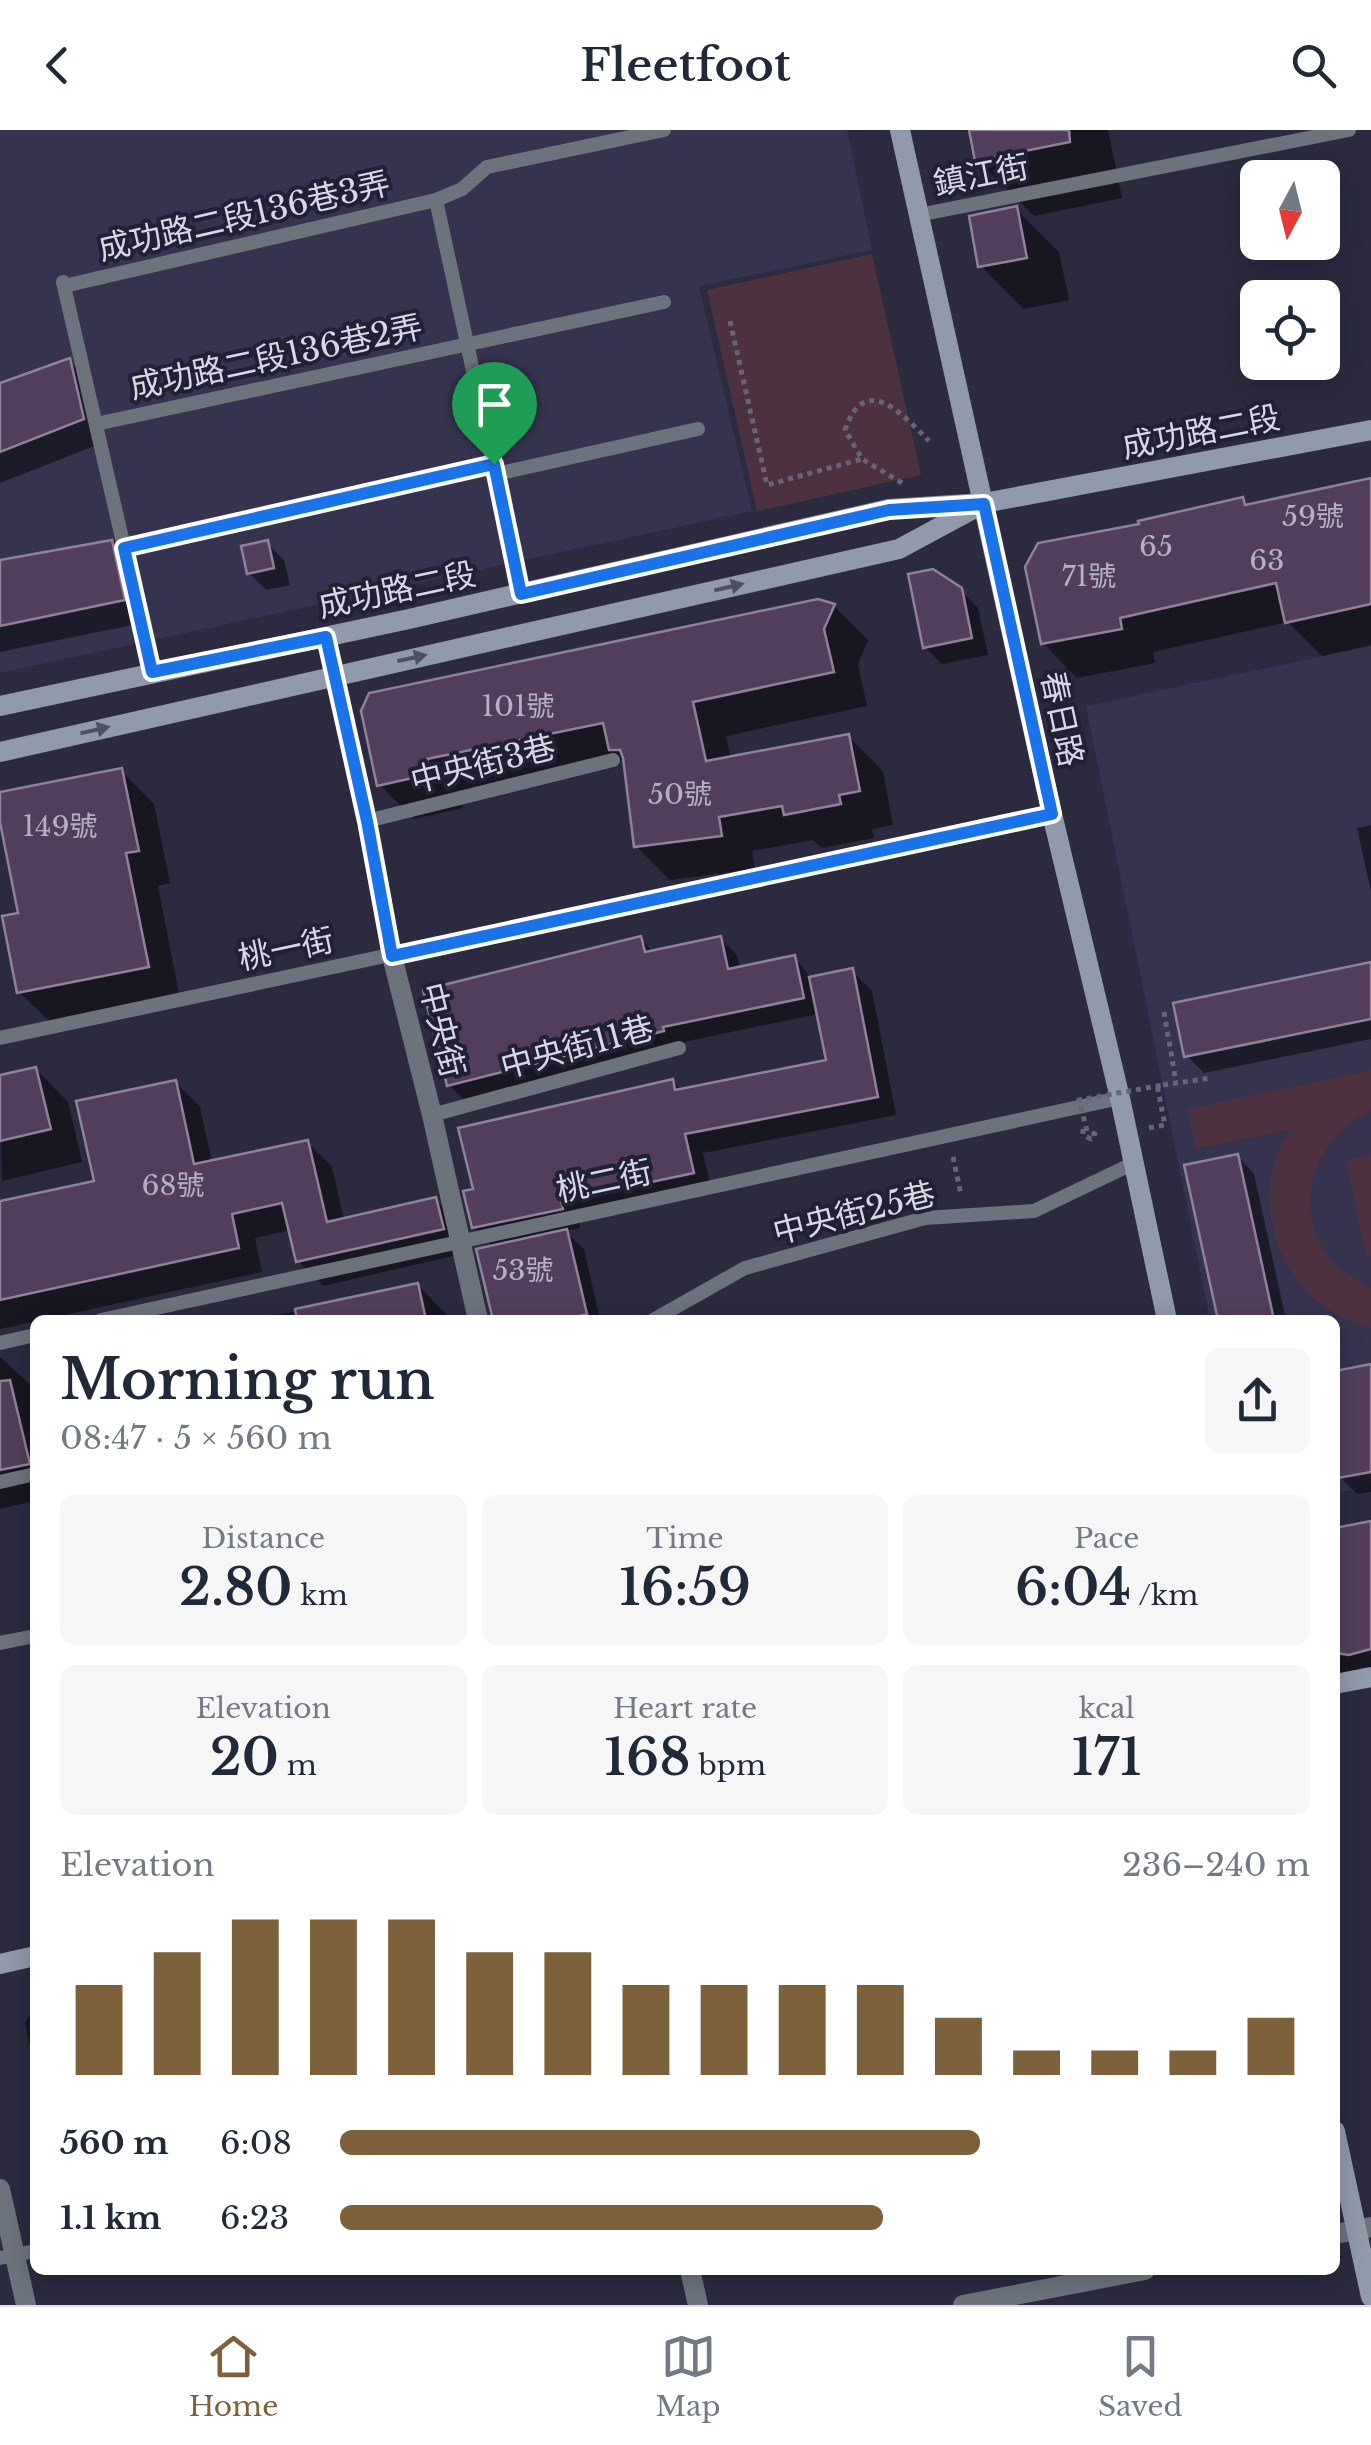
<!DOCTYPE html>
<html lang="en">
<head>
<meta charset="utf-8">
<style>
  body { margin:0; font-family:"Libre Baskerville","Noto Sans TC",serif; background:#f6f6f7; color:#1f2937; height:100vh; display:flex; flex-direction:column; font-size:38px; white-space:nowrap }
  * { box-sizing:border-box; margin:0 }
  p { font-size:32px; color:#747a83 }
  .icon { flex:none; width:55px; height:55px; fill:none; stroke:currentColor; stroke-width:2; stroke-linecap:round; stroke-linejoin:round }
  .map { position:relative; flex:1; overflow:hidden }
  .side { position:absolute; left:30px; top:1185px; width:1310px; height:960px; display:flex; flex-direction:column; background:#fff; border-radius:15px; box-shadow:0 5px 25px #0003 }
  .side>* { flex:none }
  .needle { width:65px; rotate:187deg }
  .tools { position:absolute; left:1240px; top:30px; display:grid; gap:20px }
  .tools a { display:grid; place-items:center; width:100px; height:100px; border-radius:15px; background:#fff; box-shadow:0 5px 25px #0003; font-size:50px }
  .pin { position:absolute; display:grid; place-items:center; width:85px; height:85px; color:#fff; margin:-102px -42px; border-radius:50% 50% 50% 0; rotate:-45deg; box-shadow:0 0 10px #0007 }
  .pin .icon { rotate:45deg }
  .round { display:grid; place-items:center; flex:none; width:105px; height:105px; border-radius:15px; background:#f6f6f7 }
  .summary { display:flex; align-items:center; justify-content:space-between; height:170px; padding:0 30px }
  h1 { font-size:55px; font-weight:600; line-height:75px }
  .metrics { display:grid; grid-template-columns:repeat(3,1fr); gap:15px; height:170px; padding:10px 30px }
  .metrics div { display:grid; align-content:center; border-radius:15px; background:#f6f6f7; text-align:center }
  .metrics b { font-size:50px; font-weight:600 }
  .metrics small { font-size:28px; font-weight:400 }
  .metrics p { font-size:28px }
  .chart { height:280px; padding:20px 30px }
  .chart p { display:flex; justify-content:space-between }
  .chart svg { width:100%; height:180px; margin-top:10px; stroke:#7d613b; stroke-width:6 }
  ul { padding:0 30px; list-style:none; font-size:32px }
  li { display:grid; grid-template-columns:160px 120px 1fr; align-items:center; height:75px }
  li i { height:25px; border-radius:12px; background:#7d613b }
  header { display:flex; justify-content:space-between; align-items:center; height:130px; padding:0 30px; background:#fff; font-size:45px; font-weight:600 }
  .dock { display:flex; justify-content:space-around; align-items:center; height:140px; border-top:2px solid #e0e1e3; background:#fff; font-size:28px; color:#747a83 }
  .dock a { display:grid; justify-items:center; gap:5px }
  .dock .on { color:#7d613b }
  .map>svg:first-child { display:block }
  .built { fill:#35334e }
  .green { fill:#4c3241 }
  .shadow { fill:#0007 }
  .building { fill:#523e5a; stroke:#918198; stroke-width:2.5 }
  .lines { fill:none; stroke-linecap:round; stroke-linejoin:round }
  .path { stroke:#666577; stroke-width:5; stroke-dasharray:5 5; stroke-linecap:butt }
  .lane { stroke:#6c737d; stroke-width:14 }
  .street { stroke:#6c737d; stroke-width:20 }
  .secondary { stroke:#909aaa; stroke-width:20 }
  .path-bridge { stroke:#666577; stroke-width:5; stroke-dasharray:5 5; stroke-linecap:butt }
  .oneway { fill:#4e5163 }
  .route-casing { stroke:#fff; stroke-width:20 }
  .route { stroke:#1a73e8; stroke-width:12 }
  .labels { text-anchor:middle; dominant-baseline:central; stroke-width:8; stroke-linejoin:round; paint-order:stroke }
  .number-label { font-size:28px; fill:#b6b1c2 }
  .street-label { font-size:32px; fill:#d8d7e5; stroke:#222034 }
</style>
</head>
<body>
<header><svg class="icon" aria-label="back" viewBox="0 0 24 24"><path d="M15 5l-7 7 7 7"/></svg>Fleetfoot<svg class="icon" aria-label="search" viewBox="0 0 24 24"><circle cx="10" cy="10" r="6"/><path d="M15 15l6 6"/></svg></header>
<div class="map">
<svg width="1371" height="2175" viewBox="0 0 1371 2175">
  <rect width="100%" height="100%" fill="#2b2a3f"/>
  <g class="built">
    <polygon points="0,0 847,0 872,120 699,156 752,381 0,543"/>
    <polygon points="1371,516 1371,1356 1335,1364 1335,1190 1210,1190 1086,576"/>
  </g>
  <g class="green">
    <polygon points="872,124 921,345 757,381 707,160"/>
    <path d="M1371,940v41c-52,24 -78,85 -48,138 11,18 30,29 48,40v39c-12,-4 -26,-8 -36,-14 -52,-29 -79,-100 -59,-156 4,-9 9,-19 13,-28l-94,19 -8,-40z"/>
    <polygon points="1371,1025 1371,1126 1366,1127 1346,1030"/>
  </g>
  <g class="shadow">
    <polygon points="971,0 1108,0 1122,68 1034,86 977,30"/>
    <polygon points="1016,79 1059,122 1069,170 1024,179 981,136"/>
    <polygon points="69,231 92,254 105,312 0,353 0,256"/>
    <polygon points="1371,350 1371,515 1322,526 1288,492 1153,522 1155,533 1077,548 1043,513 1142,396 1242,370 1249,377"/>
    <polygon points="111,413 134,436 147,492 0,522 0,433"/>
    <polygon points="267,413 284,430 290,455 266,460 249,443"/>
    <polygon points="960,460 978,478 988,525 942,534 925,517"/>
    <polygon points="818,472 834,476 868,510 858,534 867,576 726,606 731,629 848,606 883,641 893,695 872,699 874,708 821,718 813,710 752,721 755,739 670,750 636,716 622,630 460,663 463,678 414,689 379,654 363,582"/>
    <polygon points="121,641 154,674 170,753 158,756 180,869 52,894 19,862 21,785 0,665"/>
    <polygon points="1371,695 1371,762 1357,698"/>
    <polygon points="640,808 654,823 721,809 737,825 740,839 795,828 812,849 852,841 872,861 896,985 703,1023 712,1062 579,1090 580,1098 565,1101 584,1119 600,1190 496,1190 494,1118 474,1097 672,951 682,961 829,932 819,884 678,913 465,971 449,954"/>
    <polygon points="1371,835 1371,909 1204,943 1187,926"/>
    <polygon points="36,939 68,972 82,1032 2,1051 0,948"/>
    <polygon points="175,952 200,977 212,1032 307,1012 332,1037 344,1090 436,1070 460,1094 466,1123 323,1156 298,1131 291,1100 255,1108 262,1142 0,1199 0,1074 96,1053"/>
    <polygon points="1237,1026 1254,1044 1286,1190 1220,1190"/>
    <polygon points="418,1155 446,1184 447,1190 275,1190 274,1186"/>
    <polygon points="0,1227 35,1259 35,1371 0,1379"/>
    <polygon points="1371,1236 1371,1362 1357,1364 1340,1347 1335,1323 1335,1244"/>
    <polygon points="1371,1395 1371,1546 1335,1549 1335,1401"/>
    <polygon points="35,1877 35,1940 25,1893"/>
  </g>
  <g class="building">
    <polygon points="969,0 1069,0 1070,12 975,31"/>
    <polygon points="1017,76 1027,128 978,137 969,86"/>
    <polygon points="70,228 84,289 0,322 0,253"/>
    <polygon points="1371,348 1371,474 1285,493 1276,453 1120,488 1122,499 1041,514 1025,437 1038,413 1139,394 1138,391 1243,367 1245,375"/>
    <polygon points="112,410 125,470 0,496 0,430"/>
    <polygon points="268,410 274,438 247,444 241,416"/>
    <polygon points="933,439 962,458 972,508 923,518 908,444"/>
    <polygon points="818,469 835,474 824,499 834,542 693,572 706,631 849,604 860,661 839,665 841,674 784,685 782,676 719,687 722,706 634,717 623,628 620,620 609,620 603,593 427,629 430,644 377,656 361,581 369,563"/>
    <polygon points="122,638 139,721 126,723 149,837 17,863 2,786 18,783 0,692 0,662"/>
    <polygon points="641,806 645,822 721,806 728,839 795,825 804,868 663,897 664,901 447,956 423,860"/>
    <polygon points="1371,832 1371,889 1184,927 1173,873"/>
    <polygon points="853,838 878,967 685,1004 694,1043 561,1071 563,1079 472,1098 463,1061 473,1059 458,998 673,949 675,960 826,930 809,847"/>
    <polygon points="36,937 51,999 0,1011 0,945"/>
    <polygon points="176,950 194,1034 308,1010 327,1092 436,1067 444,1099 296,1132 282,1073 232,1084 239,1118 0,1170 0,1071 94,1051 76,971"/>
    <polygon points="1238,1024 1274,1190 1218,1190 1184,1035"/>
    <polygon points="567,1099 587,1184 564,1190 493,1190 476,1119"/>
    <polygon points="418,1153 426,1190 297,1190 295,1179"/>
    <polygon points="1371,1234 1371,1342 1338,1348 1335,1241"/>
    <polygon points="10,1250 30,1334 0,1340 0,1251"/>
    <polygon points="1371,1391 1371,1519 1349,1525 1335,1523 1335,1398"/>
  </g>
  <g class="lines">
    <g class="path">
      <polyline points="730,191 767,355 862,329"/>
      <path d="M902,353l-40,-24 -17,-29c20,-59 57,-16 84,11"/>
      <polyline points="1164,882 1176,952"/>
      <polyline points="1163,955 1211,948"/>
      <polyline points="1149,998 1165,995 1157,955"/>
      <polyline points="1083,999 1083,1005 1091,1009 1095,1004 1087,1001"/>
      <polyline points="953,1027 961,1065"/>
    </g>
    <g class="lane">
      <polyline points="436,70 521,463"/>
      <polyline points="918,85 1349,0"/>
      <polyline points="63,152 153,543"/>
      <polyline points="64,156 436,70 462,59 487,37 664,0"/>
      <polyline points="96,294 664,172"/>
      <polyline points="496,344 698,299"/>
      <polyline points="125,418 494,334"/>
      <polyline points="367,691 613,630"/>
      <polyline points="0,908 1052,684"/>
      <polyline points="432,985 679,918"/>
      <polyline points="101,1190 1120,968"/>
      <polyline points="653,1190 745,1138 925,1088 1034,1081 1132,1034"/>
      <polyline points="0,1213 35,1205"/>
      <polyline points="0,1352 35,1344"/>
      <polyline points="0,1513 35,1506"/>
      <polyline points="0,2128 35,2121"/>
    </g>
    <g class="street">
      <polyline points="326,507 367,691 392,826 432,985 478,1190"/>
      <polyline points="0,2059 26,2175"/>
      <polyline points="1335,2104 1371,2097"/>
      <polyline points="690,2140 698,2175"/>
      <polyline points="963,2175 1145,2140"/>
    </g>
    <g class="secondary">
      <polyline points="900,0 1052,684 1120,968 1167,1190"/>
      <polyline points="0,576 409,489 889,379 984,373 1371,300"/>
      <polyline points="0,622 899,419 975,378"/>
      <polyline points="1335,1554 1371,1547"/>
      <polyline points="0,1834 35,1826"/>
      <polyline points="1335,2001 1371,2167"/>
    </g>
    <polyline class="path-bridge" points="1087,1001 1079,970 1163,955"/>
  </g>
  <defs><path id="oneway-solid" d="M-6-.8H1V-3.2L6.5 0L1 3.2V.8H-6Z" transform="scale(2.5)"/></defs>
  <g class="oneway">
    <use href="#oneway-solid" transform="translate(729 457) rotate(-13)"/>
    <use href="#oneway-solid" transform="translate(412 528) rotate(-12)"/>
    <use href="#oneway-solid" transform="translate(95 600) rotate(-13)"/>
  </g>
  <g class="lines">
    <g class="route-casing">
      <polygon id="route" points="494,334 521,464 889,380 984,374 1052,684 392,826 367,691 326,507 152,542 124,418"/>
    </g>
    <use href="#route" class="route"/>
  </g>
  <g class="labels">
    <g class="number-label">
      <text x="1313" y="386">59號</text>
      <text x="1156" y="416">65</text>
      <text x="1267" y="430">63</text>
      <text x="1089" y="446">71號</text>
      <text x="518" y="576">101號</text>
      <text x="680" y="664">50號</text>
      <text x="60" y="696">149號</text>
      <text x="173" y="1055">68號</text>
      <text x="523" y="1140">53號</text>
    </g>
    <g class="street-label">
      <text transform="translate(981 45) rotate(-11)">鎮江街</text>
      <text transform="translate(244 86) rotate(-13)">成功路二段136巷3弄</text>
      <text transform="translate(276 227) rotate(-12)">成功路二段136巷2弄</text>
      <text transform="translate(1201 302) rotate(-11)">成功路二段</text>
      <text transform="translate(397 460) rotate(-12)">成功路二段</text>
      <text transform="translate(1062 589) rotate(78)">春日路</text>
      <text transform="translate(483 634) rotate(-14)">中央街3巷</text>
      <text transform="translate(286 819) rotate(-12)">桃一街</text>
      <text transform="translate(442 900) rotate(76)">中央街</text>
      <text transform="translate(577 917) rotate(-15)">中央街11巷</text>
      <text transform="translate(604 1051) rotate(-12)">桃二街</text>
      <text transform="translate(854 1083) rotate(-14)">中央街25巷</text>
    </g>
  </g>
</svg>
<div class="tools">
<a><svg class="needle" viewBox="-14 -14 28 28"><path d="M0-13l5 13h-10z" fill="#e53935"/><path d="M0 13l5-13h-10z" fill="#747a83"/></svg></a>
<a><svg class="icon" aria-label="locate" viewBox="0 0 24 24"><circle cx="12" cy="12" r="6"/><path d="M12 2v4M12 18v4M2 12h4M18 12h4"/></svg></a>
</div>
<div class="pin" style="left:494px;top:334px;background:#1e9e55"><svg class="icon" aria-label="arrive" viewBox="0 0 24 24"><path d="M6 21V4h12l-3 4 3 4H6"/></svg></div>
<section class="side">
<div class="summary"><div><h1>Morning run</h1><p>08:47 · 5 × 560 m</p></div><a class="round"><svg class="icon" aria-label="share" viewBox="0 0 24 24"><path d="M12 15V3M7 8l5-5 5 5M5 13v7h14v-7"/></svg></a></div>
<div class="metrics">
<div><p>Distance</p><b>2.80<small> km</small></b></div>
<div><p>Time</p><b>16:59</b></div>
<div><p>Pace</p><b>6:04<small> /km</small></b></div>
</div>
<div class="metrics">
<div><p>Elevation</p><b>20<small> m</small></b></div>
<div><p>Heart rate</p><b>168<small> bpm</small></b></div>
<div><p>kcal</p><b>171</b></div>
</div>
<div class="chart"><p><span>Elevation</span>236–240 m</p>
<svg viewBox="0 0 160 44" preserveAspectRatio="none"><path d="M5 44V22M15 44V14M25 44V6M35 44V6M45 44V6M55 44V14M65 44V14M75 44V22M85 44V22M95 44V22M105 44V22M115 44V30M125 44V38M135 44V38M145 44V38M155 44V30"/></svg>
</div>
<ul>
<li><b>560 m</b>6:08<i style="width:66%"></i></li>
<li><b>1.1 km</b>6:23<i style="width:56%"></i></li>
</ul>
</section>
</div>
<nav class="dock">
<a class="on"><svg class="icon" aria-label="home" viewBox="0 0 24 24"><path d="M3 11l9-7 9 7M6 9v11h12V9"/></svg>Home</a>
<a><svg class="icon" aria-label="map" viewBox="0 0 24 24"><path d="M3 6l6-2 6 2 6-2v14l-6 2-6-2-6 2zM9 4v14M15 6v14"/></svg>Map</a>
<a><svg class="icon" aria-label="saved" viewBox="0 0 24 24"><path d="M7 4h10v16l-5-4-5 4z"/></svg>Saved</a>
</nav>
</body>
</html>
